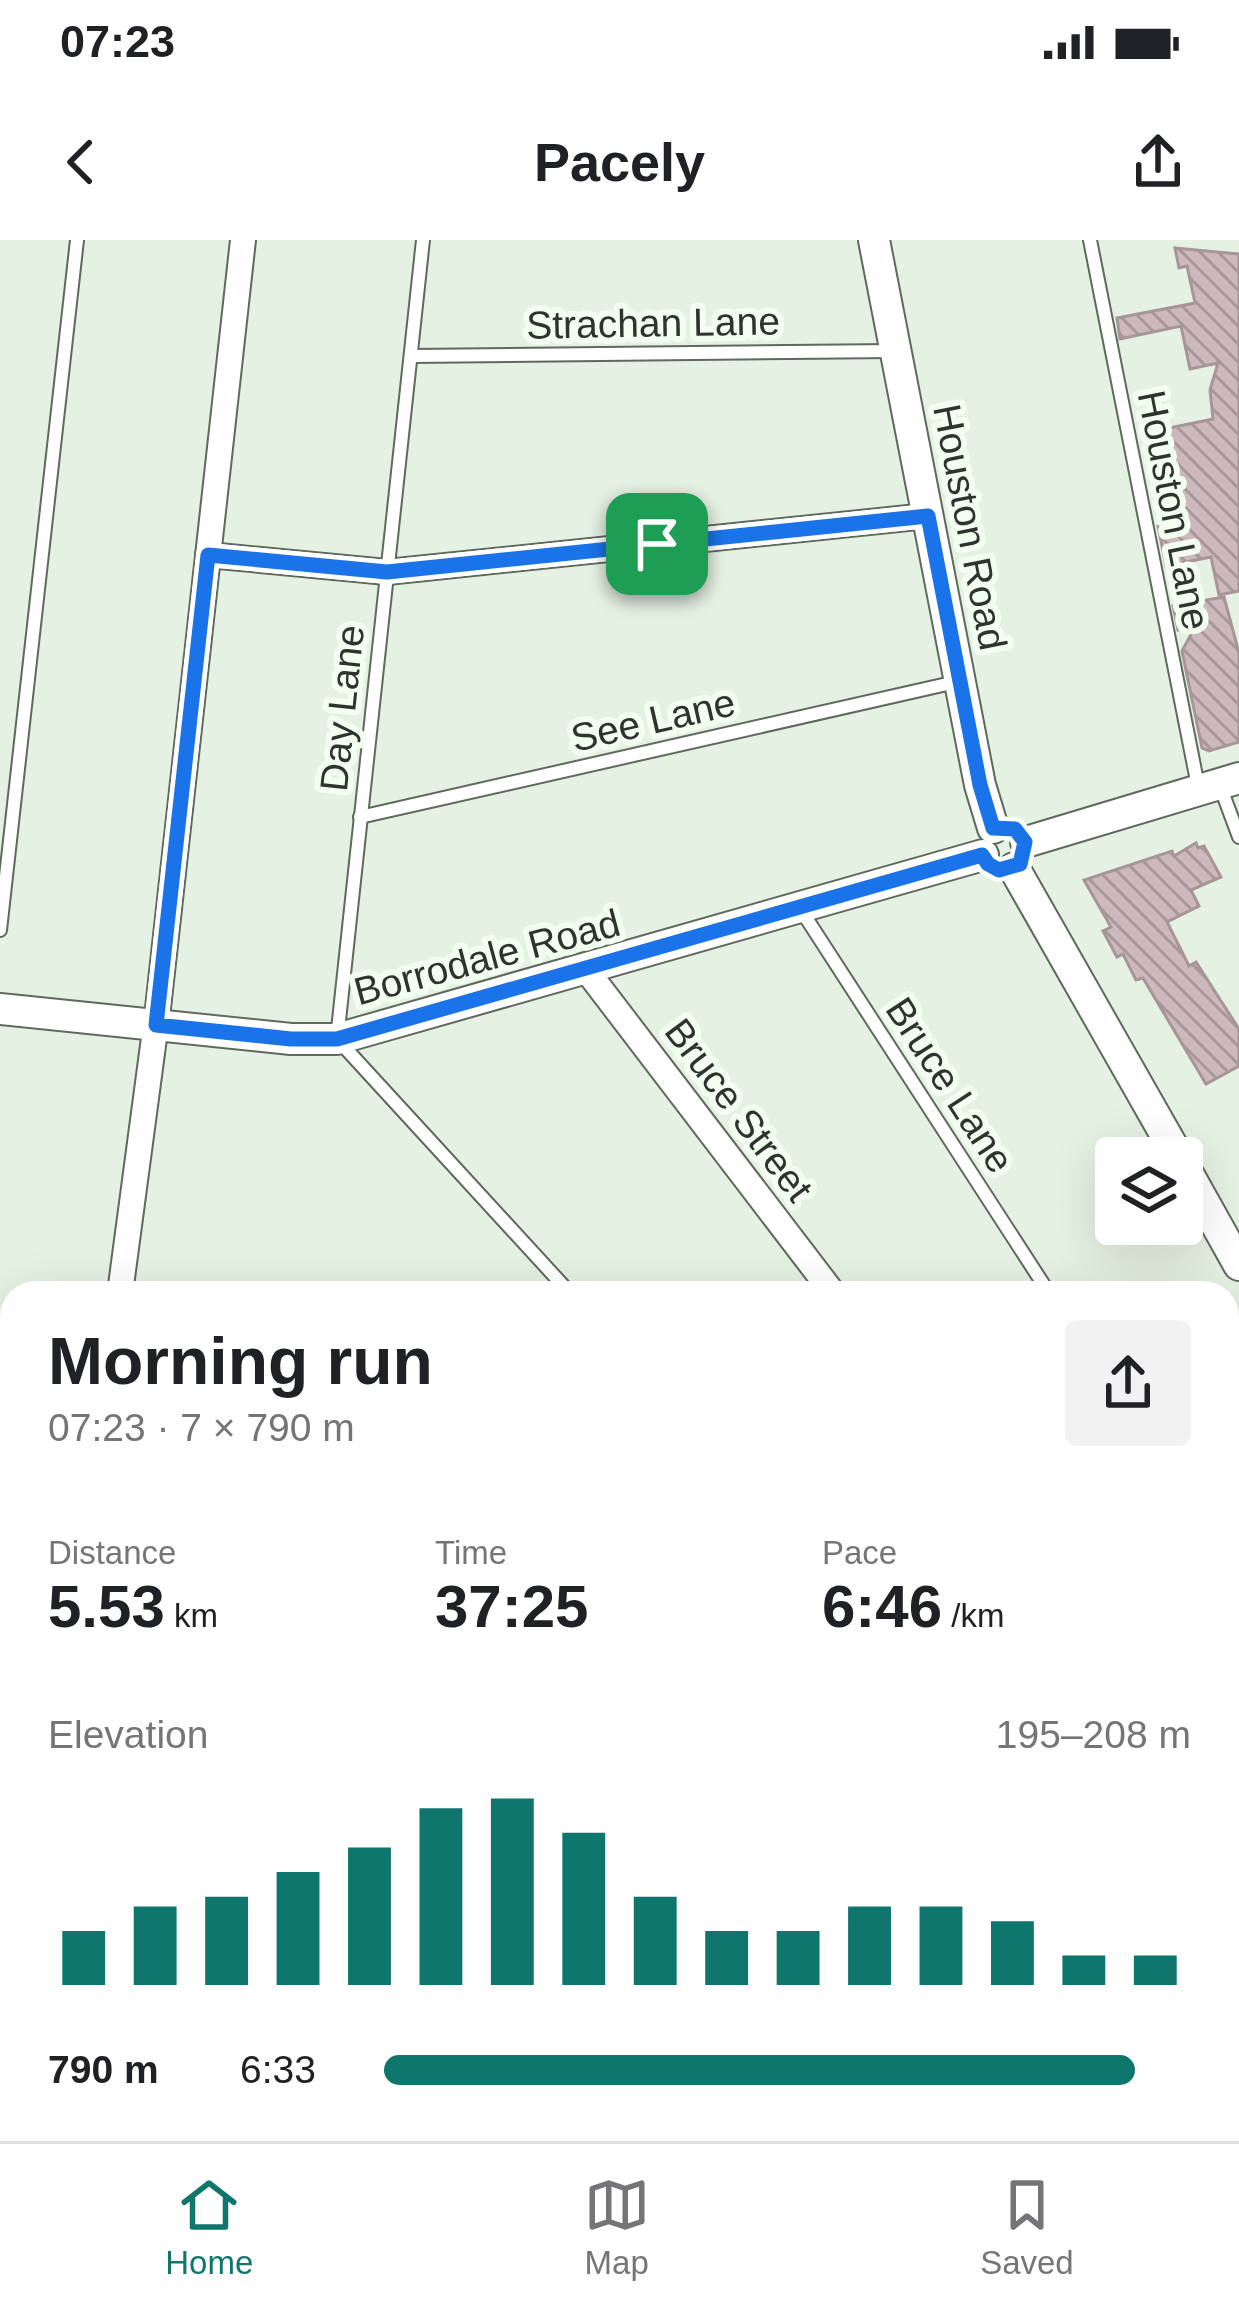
<!DOCTYPE html>
<html lang="en">
<head>
<meta charset="utf-8">
<style>
  body { margin:0; font-family:Helvetica,sans-serif; background:#f2f2f2; color:#202124; height:100vh; display:flex; flex-direction:column; font-size:45px; white-space:nowrap }
  * { box-sizing:border-box; margin:0 }
  p { font-size:39px; color:#757577 }
  .icon { flex:none; width:66px; height:66px; fill:none; stroke:currentColor; stroke-width:2; stroke-linecap:round; stroke-linejoin:round }
  .map { position:relative; flex:1; overflow:hidden }
  .details { position:absolute; left:0px; top:1041px; width:1239px; height:861px; display:flex; flex-direction:column; background:#fff; border-radius:36px 36px 0 0; box-shadow:0 12px 48px #0002 }
  .details>* { flex:none }
  .buttons { position:absolute; left:1095px; top:897px; display:grid; gap:24px }
  .buttons a { display:grid; place-items:center; width:108px; height:108px; border-radius:12px; background:#fff; box-shadow:0 12px 48px #0002; font-size:60px }
  .pin { position:absolute; display:grid; place-items:center; width:102px; height:102px; color:#fff; margin:-51px; border-radius:24px; box-shadow:0 6px 18px #0006 }
  .round { display:grid; place-items:center; flex:none; width:126px; height:126px; border-radius:12px; background:#f2f2f2 }
  .overview { display:flex; align-items:center; justify-content:space-between; height:204px; padding:0 48px }
  h1 { font-size:66px; font-weight:800; line-height:90px }
  .figures { display:grid; grid-template-columns:repeat(3,1fr); gap:18px; height:204px; padding:12px 48px }
  .figures div { display:grid; align-content:center }
  .figures b { font-size:60px; font-weight:800 }
  .figures small { font-size:33px; font-weight:400 }
  .figures p { font-size:33px }
  .chart { height:336px; padding:24px 48px }
  .chart p { display:flex; justify-content:space-between }
  .chart svg { width:100%; height:216px; margin-top:12px; stroke:#0f766e; stroke-width:6 }
  ul { padding:0 48px; list-style:none; font-size:39px }
  li { display:grid; grid-template-columns:192px 144px 1fr; align-items:center; height:90px }
  li i { height:30px; border-radius:15px; background:#0f766e }
  .status { display:flex; justify-content:space-between; align-items:center; height:84px; padding:0 60px; background:#fff; direction:ltr }
  .status svg { height:33px; fill:currentColor }
  header { display:flex; justify-content:space-between; align-items:center; height:156px; padding:0 48px; background:#fff; font-size:54px; font-weight:800 }
  .tab-bar { display:flex; justify-content:space-around; align-items:center; height:168px; border-top:3px solid #e0e0e0; background:#fff; font-size:33px; color:#757577 }
  .tab-bar a { display:grid; justify-items:center; gap:6px }
  .tab-bar .on { color:#0f766e }
  .map>svg:first-child { display:block }
  .building { fill:url(#building-back-hatch); stroke:#a89597; stroke-width:3 }
  .lines { fill:none; stroke-linecap:round; stroke-linejoin:round }
  .service-casing { stroke:#5f695d; stroke-width:16 }
  .minor-casing { stroke:#5f695d; stroke-width:28 }
  .tertiary-casing { stroke:#5f695d; stroke-width:34 }
  .primary-casing { stroke:#71946c; stroke-width:44 }
  .service { stroke:#fff; stroke-width:12 }
  .minor { stroke:#fff; stroke-width:24 }
  .tertiary { stroke:#fff; stroke-width:30 }
  .primary { stroke:#bfdebb; stroke-width:39 }
  .route-casing { stroke:#fff; stroke-width:24 }
  .route { stroke:#1a73e8; stroke-width:15 }
  .labels { text-anchor:middle; dominant-baseline:central; stroke-width:12; stroke-linejoin:round; paint-order:stroke }
  .street-label { font-size:39px; fill:#2e332e; stroke:#f2fef0 }
</style>
</head>
<body>
<div class="status"><b>07:23</b><svg viewBox="0 0 49 12"><path d="M0 12V9h3v3zM5 12V6h3v6zM10 12V3h3v9zM15 12V0h3v12zM26 1h20v11H26zM47 4h2v5h-2z"/></svg></div>
<header><svg class="icon" aria-label="back" viewBox="0 0 24 24"><path d="M15 5l-7 7 7 7"/></svg>Pacely<svg class="icon" aria-label="share" viewBox="0 0 24 24"><path d="M12 15V3M7 8l5-5 5 5M5 13v7h14v-7"/></svg></header>
<div class="map">
<svg width="1239" height="1901" viewBox="0 0 1239 1901">
  <defs>
    <pattern id="building-back-hatch" width="6" height="6" patternUnits="userSpaceOnUse" patternTransform="scale(3)"><rect width="6" height="6" fill="#cdb9bb"/><path d="M-1 5l2 2M0 0l6 6M5-1l2 2" fill="none" stroke="#a79798"/></pattern>
  </defs>
  <rect width="100%" height="100%" fill="#e5f1e3"/>
  <g class="building">
    <polygon points="1175,8 1239,14 1239,351 1219,355 1211,317 1166,326 1158,286 1163,285 1145,193 1213,179 1210,150 1218,123 1190,129 1181,86 1120,99 1117,78 1195,63 1187,26 1179,28"/>
    <polygon points="1224,357 1239,413 1239,502 1209,511 1202,508 1182,411 1195,387 1178,390 1173,366"/>
    <polygon points="1196,603 1198,608 1204,606 1221,637 1191,650 1199,666 1167,682 1189,726 1196,722 1239,789 1239,826 1206,844 1143,738 1136,740 1123,714 1117,717 1103,691 1111,687 1084,640 1172,611 1174,616"/>
  </g>
  <g class="lines">
    <g class="service-casing">
      <g id="service">
        <polyline points="423,0 337,799 570,1053"/>
        <polyline points="1090,0 1198,546"/>
        <polyline points="411,116 895,111"/>
        <polyline points="1220,546 1239,597"/>
        <polyline points="360,577 956,442"/>
        <polyline points="801,670 1049,1053"/>
        <polyline points="0,690 77,0"/>
        <polyline points="1227,1101 1239,1097"/>
        <polyline points="1227,1539 1239,1587"/>
      </g>
    </g>
    <g class="minor-casing">
      <g id="minor">
        <polyline points="208,315 387,332 927,276"/>
        <polyline points="587,731 833,1053"/>
        <polyline points="120,1053 158,768 243,0"/>
        <polyline points="1227,1857 1239,1838"/>
        <polyline points="192,1890 196,1901"/>
        <polyline points="524,1890 527,1901"/>
        <polyline points="856,1890 859,1901"/>
        <polyline points="1200,1901 1207,1890"/>
        <polyline points="1238,1901 1239,1899"/>
      </g>
    </g>
    <g class="tertiary-casing">
      <g id="tertiary">
        <polyline points="874,0 980,545 993,588"/>
        <polyline points="1026,602 1239,538"/>
        <polyline points="1014,628 1179,918"/>
        <polyline points="0,769 291,799 337,799 983,615"/>
        <polyline points="1182,923 1239,1025"/>
      </g>
    </g>
    <g class="primary-casing">
      <g id="primary">
        <polyline points="1227,1303 1239,1299"/>
        <polyline points="1227,1336 1239,1333"/>
        <polyline points="0,1482 12,1483"/>
        <polyline points="0,1516 12,1516"/>
      </g>
    </g>
    <use href="#service" class="service"/>
    <use href="#minor" class="minor"/>
    <use href="#tertiary" class="tertiary"/>
    <use href="#primary" class="primary"/>
  </g>
  <g class="lines">
    <g class="route-casing">
      <polygon id="route" points="928,276 980,545 993,588 1015,589 1025,602 1020,624 999,630 988,624 982,615 337,799 291,799 156,785 208,315 387,332"/>
    </g>
    <use href="#route" class="route"/>
  </g>
  <g class="labels">
    <g class="street-label">
      <text transform="translate(653 83) rotate(-1)">Strachan Lane</text>
      <text transform="translate(1174 270) rotate(79)">Houston Lane</text>
      <text transform="translate(970 287) rotate(79)">Houston Road</text>
      <text transform="translate(342 468) rotate(-84)">Day Lane</text>
      <text transform="translate(653 480) rotate(-13)">See Lane</text>
      <text transform="translate(487 717) rotate(-15)">Borrodale Road</text>
      <text transform="translate(950 845) rotate(57)">Bruce Lane</text>
      <text transform="translate(739 870) rotate(53)">Bruce Street</text>
    </g>
  </g>
</svg>
<div class="buttons">
<a><svg class="icon" aria-label="layers" viewBox="0 0 24 24"><path d="M12 4l9 5-9 5-9-5zM3 14l9 5 9-5"/></svg></a>
</div>
<div class="pin" style="left:657px;top:304px;background:#1e9e55"><svg class="icon" aria-label="arrive" viewBox="0 0 24 24"><path d="M6 21V4h12l-3 4 3 4H6"/></svg></div>
<section class="details">
<div class="overview"><div><h1>Morning run</h1><p>07:23 · 7 × 790 m</p></div><a class="round"><svg class="icon" aria-label="share" viewBox="0 0 24 24"><path d="M12 15V3M7 8l5-5 5 5M5 13v7h14v-7"/></svg></a></div>
<div class="figures">
<div><p>Distance</p><b>5.53<small> km</small></b></div>
<div><p>Time</p><b>37:25</b></div>
<div><p>Pace</p><b>6:46<small> /km</small></b></div>
</div>
<div class="chart"><p><span>Elevation</span>195–208 m</p>
<svg viewBox="0 0 160 44" preserveAspectRatio="none"><path d="M5 44V33M15 44V28M25 44V26M35 44V21M45 44V16M55 44V8M65 44V6M75 44V13M85 44V26M95 44V33M105 44V33M115 44V28M125 44V28M135 44V31M145 44V38M155 44V38"/></svg>
</div>
<ul>
<li><b>790 m</b>6:33<i style="width:93%"></i></li>
</ul>
</section>
</div>
<nav class="tab-bar">
<a class="on"><svg class="icon" aria-label="home" viewBox="0 0 24 24"><path d="M3 11l9-7 9 7M6 9v11h12V9"/></svg>Home</a>
<a><svg class="icon" aria-label="map" viewBox="0 0 24 24"><path d="M3 6l6-2 6 2 6-2v14l-6 2-6-2-6 2zM9 4v14M15 6v14"/></svg>Map</a>
<a><svg class="icon" aria-label="saved" viewBox="0 0 24 24"><path d="M7 4h10v16l-5-4-5 4z"/></svg>Saved</a>
</nav>
</body>
</html>
